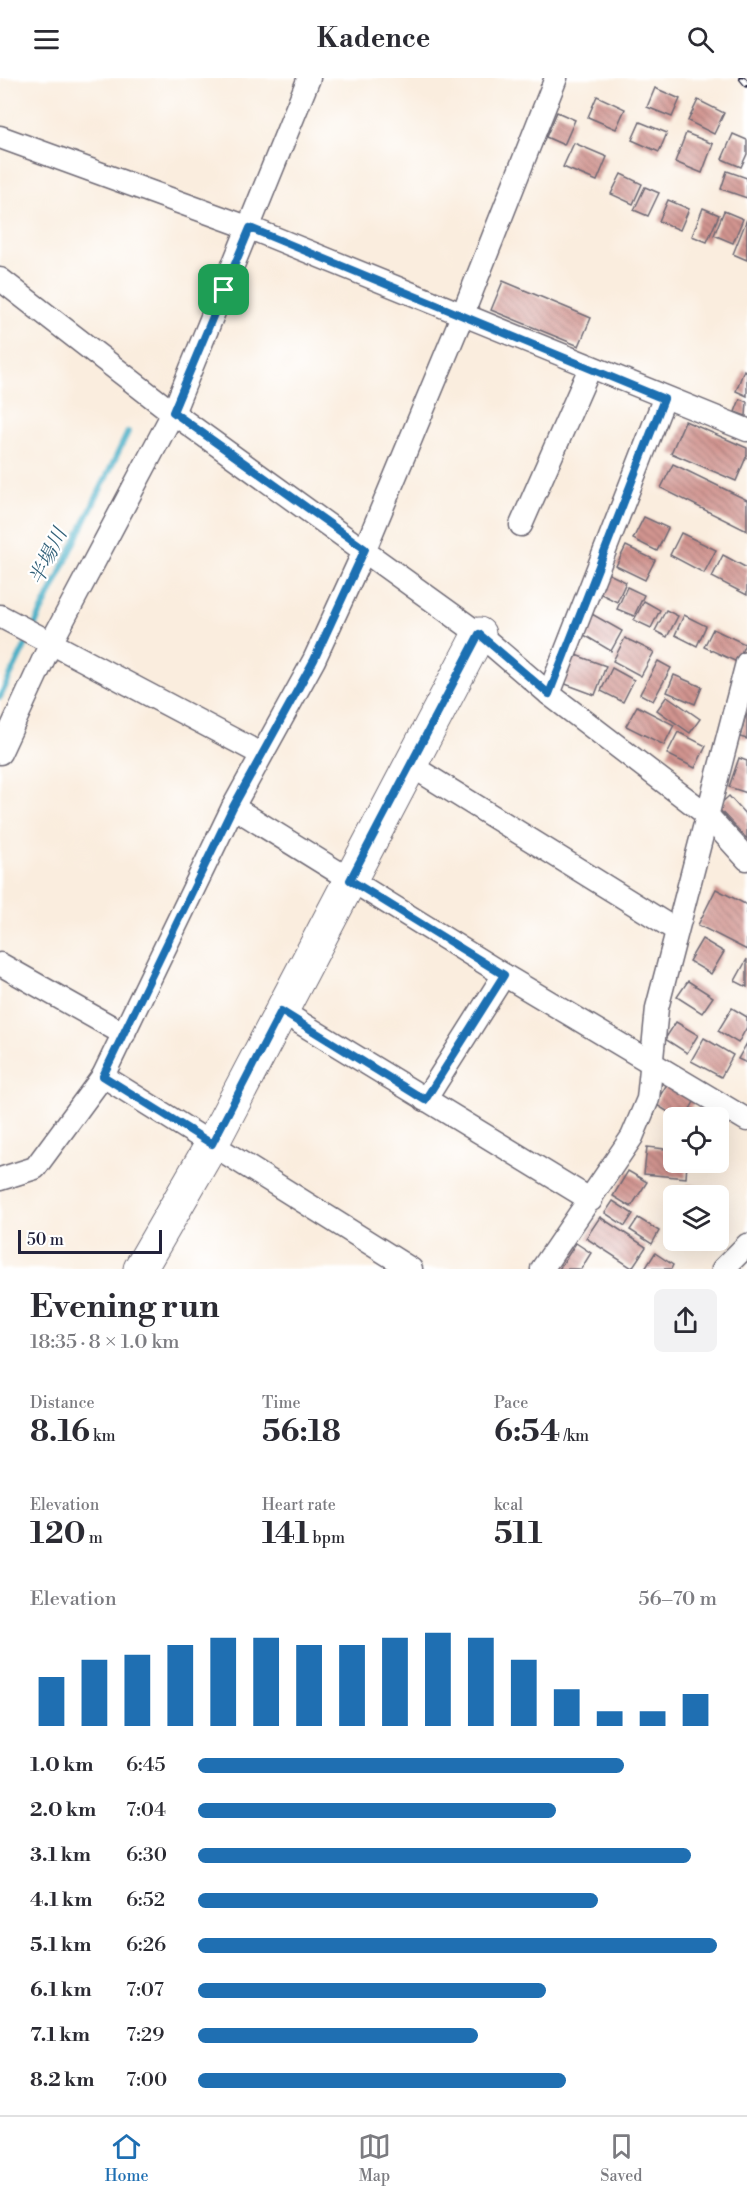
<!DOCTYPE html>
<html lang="en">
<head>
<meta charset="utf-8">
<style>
  body { margin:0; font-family:"Libre Bodoni","Noto Serif JP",serif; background:#f2f2f3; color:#2b2b33; height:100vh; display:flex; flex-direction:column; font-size:22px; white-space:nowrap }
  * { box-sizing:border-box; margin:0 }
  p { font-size:20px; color:#7c7c81 }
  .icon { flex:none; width:33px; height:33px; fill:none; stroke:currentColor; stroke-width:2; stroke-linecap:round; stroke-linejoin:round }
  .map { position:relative; height:1191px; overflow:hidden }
  .drawer { display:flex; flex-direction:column; background:#fff; flex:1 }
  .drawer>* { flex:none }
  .tools { position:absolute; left:663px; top:1029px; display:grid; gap:12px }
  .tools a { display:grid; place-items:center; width:66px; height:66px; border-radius:9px; background:#fff; box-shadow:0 6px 24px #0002; font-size:30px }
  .scale { position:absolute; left:18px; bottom:15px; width:144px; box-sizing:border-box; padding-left:6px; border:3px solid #22223b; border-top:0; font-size:16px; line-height:21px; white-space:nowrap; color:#22223b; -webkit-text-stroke:4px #fff; paint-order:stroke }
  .pin { position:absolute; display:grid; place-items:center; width:51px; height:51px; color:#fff; margin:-26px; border-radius:12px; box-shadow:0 3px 9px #0006 }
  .round { display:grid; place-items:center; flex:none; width:63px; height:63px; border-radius:9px; background:#f2f2f3 }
  .summary { display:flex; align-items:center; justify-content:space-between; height:102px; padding:0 30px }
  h1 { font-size:33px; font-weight:700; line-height:45px }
  .stats { display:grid; grid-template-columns:repeat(3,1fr); gap:9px; height:102px; padding:6px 30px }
  .stats div { display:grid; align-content:center }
  .stats b { font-size:30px; font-weight:700 }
  .stats small { font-size:16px; font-weight:400 }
  .stats p { font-size:16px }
  .chart { height:168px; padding:12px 30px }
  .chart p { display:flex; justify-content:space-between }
  .chart svg { width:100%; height:108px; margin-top:6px; stroke:#1f6fb2; stroke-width:6 }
  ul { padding:0 30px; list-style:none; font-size:20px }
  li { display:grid; grid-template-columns:96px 72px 1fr; align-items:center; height:45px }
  li i { height:15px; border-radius:8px; background:#1f6fb2 }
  header { display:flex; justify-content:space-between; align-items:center; height:78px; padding:0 30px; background:#fff; font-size:27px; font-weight:700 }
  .tab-bar { display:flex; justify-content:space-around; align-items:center; height:84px; border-top:2px solid #e1e1e2; background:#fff; font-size:16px; color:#7c7c81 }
  .tab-bar a { display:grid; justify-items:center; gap:3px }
  .tab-bar .on { color:#1f6fb2 }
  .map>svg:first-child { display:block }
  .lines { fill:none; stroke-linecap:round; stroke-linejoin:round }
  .stream { stroke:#45adc5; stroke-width:6 }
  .building { fill:url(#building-back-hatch) }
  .street-casing { stroke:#6e6974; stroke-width:25 }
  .secondary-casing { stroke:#6e6974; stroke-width:35 }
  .street { stroke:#fff; stroke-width:22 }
  .secondary { stroke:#fff; stroke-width:33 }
  .rail-casing { stroke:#22223b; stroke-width:7 }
  .rail { stroke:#fff; stroke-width:4.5; stroke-dasharray:14; stroke-linecap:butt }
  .route-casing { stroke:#fff; stroke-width:12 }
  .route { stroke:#1f6fb2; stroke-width:8 }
  .labels { text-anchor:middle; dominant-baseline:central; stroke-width:4.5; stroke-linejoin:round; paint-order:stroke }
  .water-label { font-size:20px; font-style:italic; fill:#326179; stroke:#fff }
</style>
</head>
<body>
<header><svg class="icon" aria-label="menu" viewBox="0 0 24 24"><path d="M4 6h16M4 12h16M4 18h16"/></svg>Kadence<svg class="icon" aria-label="search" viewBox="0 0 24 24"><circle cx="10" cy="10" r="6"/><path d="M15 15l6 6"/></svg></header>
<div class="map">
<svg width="747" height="1191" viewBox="0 0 747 1191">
  <defs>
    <pattern id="building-back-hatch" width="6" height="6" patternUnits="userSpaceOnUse" patternTransform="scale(1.5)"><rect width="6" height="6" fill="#d1948f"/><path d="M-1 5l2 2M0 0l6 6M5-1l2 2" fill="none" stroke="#a97876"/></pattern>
  </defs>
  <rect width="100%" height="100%" fill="#fff"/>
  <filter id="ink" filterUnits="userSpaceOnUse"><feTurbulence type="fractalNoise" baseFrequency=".0167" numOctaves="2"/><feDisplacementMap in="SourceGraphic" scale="12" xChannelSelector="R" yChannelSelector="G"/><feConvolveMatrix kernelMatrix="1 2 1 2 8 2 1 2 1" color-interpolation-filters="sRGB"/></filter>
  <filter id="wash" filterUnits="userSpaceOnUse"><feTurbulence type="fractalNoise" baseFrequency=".008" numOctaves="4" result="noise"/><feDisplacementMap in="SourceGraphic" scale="24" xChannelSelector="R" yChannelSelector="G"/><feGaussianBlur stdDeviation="1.35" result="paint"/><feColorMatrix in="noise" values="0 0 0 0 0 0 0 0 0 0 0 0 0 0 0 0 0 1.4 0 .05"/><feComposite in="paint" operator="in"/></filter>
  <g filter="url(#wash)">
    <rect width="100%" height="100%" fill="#faedde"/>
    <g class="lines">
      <g class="stream">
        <polyline points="33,551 128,354"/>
        <polyline points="0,619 29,560"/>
      </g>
    </g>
    <g id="blocks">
      <g class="building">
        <polygon points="655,10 680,21 672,39 647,29"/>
        <polygon points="597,18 625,31 616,51 588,39"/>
        <polygon points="698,22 724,35 714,56 688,43"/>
        <polygon points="557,34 575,42 564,67 546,59"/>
        <polygon points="640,44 667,55 659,74 632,62"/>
        <polygon points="686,55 713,66 702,95 675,84"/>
        <polygon points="733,56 747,62 747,76 741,89 722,81"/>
        <polygon points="574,65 607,79 597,103 563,89"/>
        <polygon points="727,93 747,100 747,120 721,111"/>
        <polygon points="621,96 642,106 633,126 611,116"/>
        <polygon points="645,109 659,115 648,138 634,132"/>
        <polygon points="668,122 689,131 680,152 659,143"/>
        <polygon points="703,130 719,137 707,164 692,158"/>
        <polygon points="724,133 743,141 733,165 714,157"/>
        <polygon points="747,141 747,182 733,176"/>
        <polygon points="503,203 591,240 579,268 491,232"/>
        <polygon points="744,292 747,294 747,318 736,313"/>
        <polygon points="740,321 747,324 746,338 735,334"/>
        <polygon points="685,343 747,370 747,377 736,403 671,375"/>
        <polygon points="673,386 747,422 747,453 661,410"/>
        <polygon points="644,439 668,450 657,473 633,461"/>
        <polygon points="681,455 716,472 704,495 670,477"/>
        <polygon points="626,468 655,482 645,502 616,488"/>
        <polygon points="723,477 747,490 747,517 712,499"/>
        <polygon points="607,495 626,504 617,524 597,514"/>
        <polygon points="627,509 644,517 634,538 617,531"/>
        <polygon points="644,523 660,532 651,550 634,542"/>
        <polygon points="666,532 678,538 667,559 655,553"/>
        <polygon points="590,535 622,553 611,573 579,554"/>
        <polygon points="684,537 706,548 697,568 675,557"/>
        <polygon points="713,551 745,566 737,584 704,569"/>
        <polygon points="625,560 654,574 641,598 613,583"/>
        <polygon points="570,575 606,588 595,617 560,604"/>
        <polygon points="658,583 671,590 653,623 640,616"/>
        <polygon points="612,590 634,602 623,624 601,613"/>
        <polygon points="674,597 702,609 695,626 667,614"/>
        <polygon points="667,618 700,641 690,655 657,632"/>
        <polygon points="637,628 674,647 664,667 626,648"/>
        <polygon points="746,636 747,636 747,661 740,659"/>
        <polygon points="678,654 706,668 695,690 667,676"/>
        <polygon points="739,680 747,683 747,715 729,709"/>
        <polygon points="729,718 747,738 747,761 717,729"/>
        <polygon points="716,811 747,827 747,872 698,847"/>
        <polygon points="702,861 724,874 711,896 689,883"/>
        <polygon points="747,881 747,909 735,903"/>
        <polygon points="688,903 713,919 702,935 677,919"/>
        <polygon points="732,930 747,939 747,949 738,965 718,953"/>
        <polygon points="676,944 698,957 687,975 665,961"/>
        <polygon points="704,960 733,977 721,999 691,983"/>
        <polygon points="747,965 747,985 738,981"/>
        <polygon points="667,1006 695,1022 685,1040 678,1040 655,1026"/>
        <polygon points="647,1069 674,1072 674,1084 687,1084 686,1100 644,1096"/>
        <polygon points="628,1093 647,1104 631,1129 613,1118"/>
        <polygon points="687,1106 704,1109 702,1118 685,1118"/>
        <polygon points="613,1123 633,1136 625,1148 605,1135"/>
        <polygon points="600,1139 646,1169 632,1190 586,1160"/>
        <polygon points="638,1140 659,1153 652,1166 630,1152"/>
        <polygon points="576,1165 591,1175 581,1191 559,1191"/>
        <polygon points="655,1175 673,1187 671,1191 645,1191"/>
      </g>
    </g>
  </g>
  <g filter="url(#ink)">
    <use href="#blocks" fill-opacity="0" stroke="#6e6974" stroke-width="1.5"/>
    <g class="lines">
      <g class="street-casing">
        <g id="street">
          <polyline points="0,59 250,150 747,352"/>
          <polyline points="0,201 173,335 479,556 549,616 706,736 747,781"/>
          <polyline points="521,447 590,290"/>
          <polyline points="0,538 261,676"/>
          <polyline points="549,616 664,321"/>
          <polyline points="0,675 51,565 173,335 309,0"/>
          <polyline points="410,687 676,852"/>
          <polyline points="233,729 504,897 747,1042"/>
          <polyline points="0,886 124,956"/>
          <polyline points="281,933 591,1122"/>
          <polyline points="103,998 411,1191"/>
          <polyline points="425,1022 504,897"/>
          <polyline points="0,1101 35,1090 103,998 233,729 314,582 365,471 462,238 556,0"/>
          <polyline points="542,1191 632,1059 648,1021 657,930 747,585"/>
          <polyline points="723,1191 747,1167"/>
        </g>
      </g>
      <g class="secondary-casing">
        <polyline id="secondary" points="140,1191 212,1066 479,556"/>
      </g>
      <use href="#street" class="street"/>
      <use href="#secondary" class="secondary"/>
      <g class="rail-casing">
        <polyline id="rail" points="742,0 747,6"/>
      </g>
      <use href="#rail" class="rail"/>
    </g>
  </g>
  <g class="lines" filter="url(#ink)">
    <g class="route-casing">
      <polygon id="route" points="250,150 664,321 549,616 479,556 350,802 504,897 425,1022 281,933 212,1066 103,998 233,729 314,582 365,471 173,334"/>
    </g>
    <use href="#route" class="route"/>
  </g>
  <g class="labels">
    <g class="water-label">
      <text transform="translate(49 479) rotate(-64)">半場川</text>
    </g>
  </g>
</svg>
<div class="tools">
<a><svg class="icon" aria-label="locate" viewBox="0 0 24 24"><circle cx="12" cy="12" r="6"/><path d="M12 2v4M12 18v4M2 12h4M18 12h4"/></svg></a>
<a><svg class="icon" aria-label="layers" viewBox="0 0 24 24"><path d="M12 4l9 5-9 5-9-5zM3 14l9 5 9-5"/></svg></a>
</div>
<div class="scale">50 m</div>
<div class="pin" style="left:224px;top:212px;background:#1e9e55"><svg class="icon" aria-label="arrive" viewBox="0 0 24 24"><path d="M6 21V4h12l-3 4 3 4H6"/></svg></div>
</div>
<section class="drawer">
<div class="summary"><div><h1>Evening run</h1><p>18:35 · 8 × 1.0 km</p></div><a class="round"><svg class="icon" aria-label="share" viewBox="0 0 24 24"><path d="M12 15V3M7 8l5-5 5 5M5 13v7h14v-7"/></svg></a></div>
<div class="stats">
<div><p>Distance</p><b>8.16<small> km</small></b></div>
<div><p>Time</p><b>56:18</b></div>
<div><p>Pace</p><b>6:54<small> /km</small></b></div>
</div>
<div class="stats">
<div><p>Elevation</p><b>120<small> m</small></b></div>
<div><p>Heart rate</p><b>141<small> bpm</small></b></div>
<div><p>kcal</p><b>511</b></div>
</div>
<div class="chart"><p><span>Elevation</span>56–70 m</p>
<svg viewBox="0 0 160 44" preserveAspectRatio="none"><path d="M5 44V24M15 44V17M25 44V15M35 44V11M45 44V8M55 44V8M65 44V11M75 44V11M85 44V8M95 44V6M105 44V8M115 44V17M125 44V29M135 44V38M145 44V38M155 44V31"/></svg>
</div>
<ul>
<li><b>1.0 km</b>6:45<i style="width:82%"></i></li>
<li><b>2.0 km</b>7:04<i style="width:69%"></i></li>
<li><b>3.1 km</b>6:30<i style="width:95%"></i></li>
<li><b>4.1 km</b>6:52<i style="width:77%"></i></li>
<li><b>5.1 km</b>6:26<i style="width:100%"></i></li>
<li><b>6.1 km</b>7:07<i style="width:67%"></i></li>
<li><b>7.1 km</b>7:29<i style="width:54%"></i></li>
<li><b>8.2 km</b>7:00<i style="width:71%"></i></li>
</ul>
</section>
<nav class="tab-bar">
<a class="on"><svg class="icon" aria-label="home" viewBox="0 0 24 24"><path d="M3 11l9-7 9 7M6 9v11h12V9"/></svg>Home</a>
<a><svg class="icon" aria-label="map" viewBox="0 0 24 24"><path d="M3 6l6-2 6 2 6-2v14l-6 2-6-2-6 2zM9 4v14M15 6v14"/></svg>Map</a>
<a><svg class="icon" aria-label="saved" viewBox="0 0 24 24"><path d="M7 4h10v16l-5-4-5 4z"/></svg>Saved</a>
</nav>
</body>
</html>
